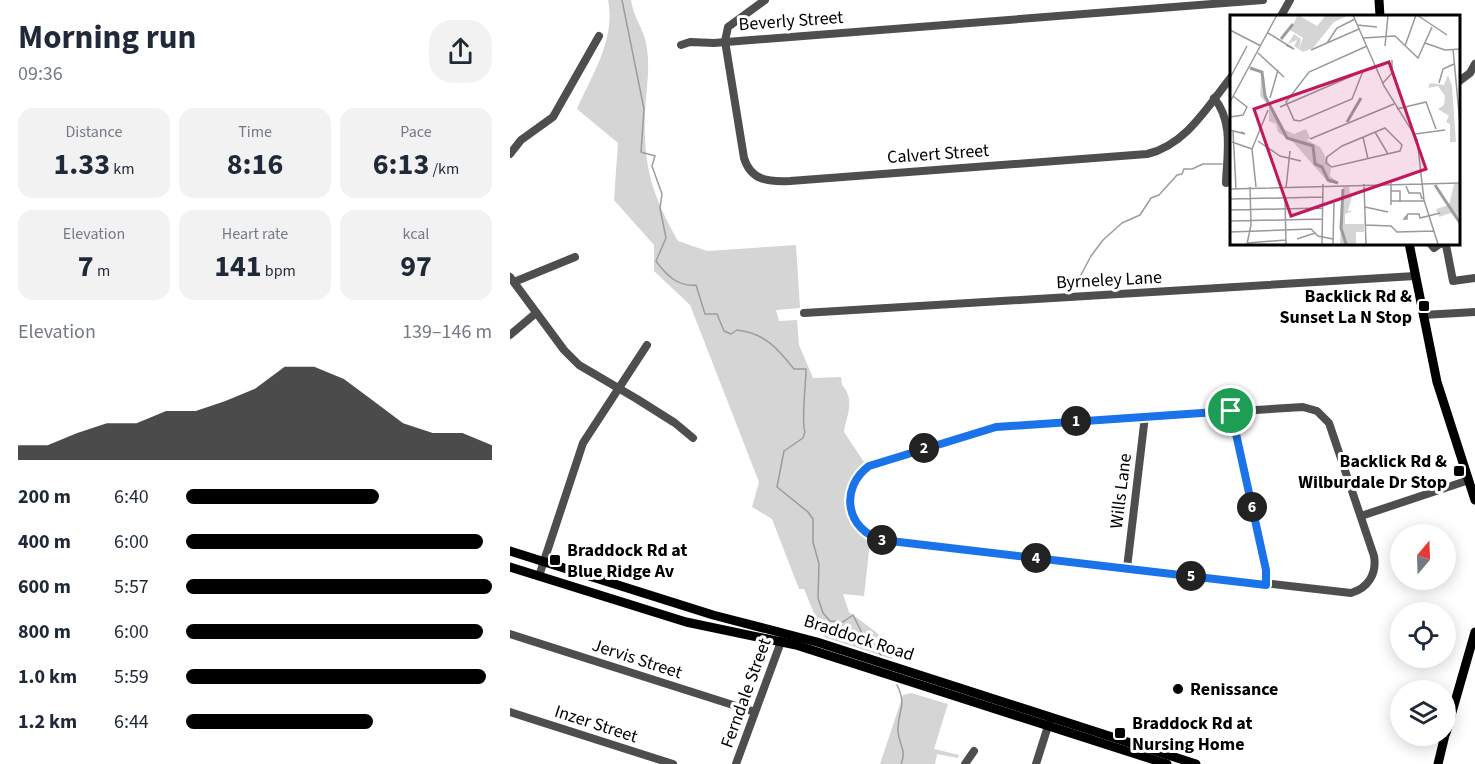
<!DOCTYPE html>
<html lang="en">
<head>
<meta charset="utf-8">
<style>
  body { margin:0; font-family:"Source Sans 3",sans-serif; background:#f2f2f3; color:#1f2937; height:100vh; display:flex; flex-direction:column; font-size:22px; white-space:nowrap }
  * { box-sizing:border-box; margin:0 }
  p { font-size:20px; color:#747a83 }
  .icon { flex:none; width:33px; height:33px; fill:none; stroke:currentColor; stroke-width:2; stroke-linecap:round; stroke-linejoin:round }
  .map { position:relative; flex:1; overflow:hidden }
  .sheet { display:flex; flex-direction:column; background:#fff; width:510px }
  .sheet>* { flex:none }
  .needle { width:39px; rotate:19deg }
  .buttons { position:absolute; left:880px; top:524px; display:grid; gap:12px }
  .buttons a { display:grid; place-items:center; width:66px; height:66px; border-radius:50%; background:#fff; box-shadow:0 3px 15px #0003; font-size:30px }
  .pin { position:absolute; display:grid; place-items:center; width:51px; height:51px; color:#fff; margin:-26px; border:3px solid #fff; border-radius:50%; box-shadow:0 2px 6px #0007 }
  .km { position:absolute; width:30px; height:30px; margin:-15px; border-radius:50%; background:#222; color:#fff; font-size:16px; line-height:30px; text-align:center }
  .round { display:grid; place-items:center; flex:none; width:63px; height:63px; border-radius:24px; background:#f2f2f3 }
  .head { display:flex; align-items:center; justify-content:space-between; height:102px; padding:0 18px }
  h1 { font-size:33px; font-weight:700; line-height:45px }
  .stats { display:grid; grid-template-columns:repeat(3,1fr); gap:9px; height:102px; padding:6px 18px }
  .stats div { display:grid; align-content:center; border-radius:15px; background:#f2f2f3; text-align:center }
  .stats b { font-size:30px; font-weight:700 }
  .stats small { font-size:16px; font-weight:400 }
  .stats p { font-size:16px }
  .chart { height:168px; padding:12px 18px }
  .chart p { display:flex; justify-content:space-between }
  .chart svg { width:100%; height:108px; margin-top:6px; fill:#000; opacity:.7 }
  ul { padding:0 18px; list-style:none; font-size:20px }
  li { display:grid; grid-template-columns:96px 72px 1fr; align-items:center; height:45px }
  li i { height:15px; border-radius:8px; background:#000 }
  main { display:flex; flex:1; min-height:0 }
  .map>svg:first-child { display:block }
  .green { fill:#d5d5d5 }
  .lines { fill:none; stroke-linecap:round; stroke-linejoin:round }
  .stream { stroke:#9c9c9c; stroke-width:1.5 }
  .minor { stroke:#4e4e4e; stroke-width:8 }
  .major { stroke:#000; stroke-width:9 }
  .route-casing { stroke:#fff; stroke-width:12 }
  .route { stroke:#1a73e8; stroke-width:8 }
  .poi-dot { fill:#000; stroke:#fff; stroke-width:2 }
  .labels { text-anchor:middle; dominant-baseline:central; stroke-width:6; stroke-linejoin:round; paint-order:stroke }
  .street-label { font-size:18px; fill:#000; stroke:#fff }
  .poi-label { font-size:18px; font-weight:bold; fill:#000; stroke:#fff; text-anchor:start }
  .inset-river { fill:none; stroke:#9c9c9c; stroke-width:3 }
  .inset-road { fill:none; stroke:#999; stroke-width:1.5 }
  .view { fill:#c2185b; fill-opacity:0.15; stroke:#c2185b; stroke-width:3 }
  .inset-edge { fill:none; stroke:#000; stroke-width:3 }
</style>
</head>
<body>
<main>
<section class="sheet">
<div class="head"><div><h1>Morning run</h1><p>09:36</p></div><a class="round"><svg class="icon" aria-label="share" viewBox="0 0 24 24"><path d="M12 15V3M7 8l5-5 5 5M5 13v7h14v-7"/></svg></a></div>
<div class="stats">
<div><p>Distance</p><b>1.33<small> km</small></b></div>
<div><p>Time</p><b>8:16</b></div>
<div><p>Pace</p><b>6:13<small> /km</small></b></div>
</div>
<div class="stats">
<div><p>Elevation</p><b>7<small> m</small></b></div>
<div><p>Heart rate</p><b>141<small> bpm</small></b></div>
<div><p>kcal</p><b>97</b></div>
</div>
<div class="chart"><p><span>Elevation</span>139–146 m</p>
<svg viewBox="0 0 160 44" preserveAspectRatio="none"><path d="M0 44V38L10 38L20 33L30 29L40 29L50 24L60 24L70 20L80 15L90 6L100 6L110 11L120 20L130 29L140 33L150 33L160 38V44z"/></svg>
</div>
<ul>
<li><b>200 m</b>6:40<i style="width:63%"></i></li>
<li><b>400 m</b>6:00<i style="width:97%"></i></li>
<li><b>600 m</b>5:57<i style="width:100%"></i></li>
<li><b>800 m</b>6:00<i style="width:97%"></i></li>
<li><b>1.0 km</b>5:59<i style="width:98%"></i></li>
<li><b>1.2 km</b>6:44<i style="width:61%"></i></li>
</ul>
</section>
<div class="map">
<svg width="965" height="764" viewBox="0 0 965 764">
  <rect width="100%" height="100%" fill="#fff"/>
  <g class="green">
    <path d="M98,0h23c2,16 12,28 15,43 5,24 0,46 -1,70 -2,53 7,82 33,128l29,10 89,-6 4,63 -24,2 3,11 18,-1 2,25 14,33 28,-1 1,8c14,15 4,32 2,47l20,30c-28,32 -26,52 6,80l-6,54 -21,-2 6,18 27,20 16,19v8l-68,-22 -20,-48h-5l-27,-70 -20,-12 7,-25 -69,-177 -36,-34v-26l-40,-45 4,-57 -41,-34c15,-34 39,-70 31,-109z"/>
    <polygon points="401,693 438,704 424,749 449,755 448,758 427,754 425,764 370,764 393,695"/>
  </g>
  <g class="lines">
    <g class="stream">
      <path d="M112,0l22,109 -3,43 14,4 -3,10 10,28 -2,14 6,30 -10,23c10,14 22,26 40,24l9,29h12l7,17 7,3 6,-4c28,3 41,19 57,39h12c0,13 -5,55 -1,63l-2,6 -19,13 -7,36 31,25 5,7v23l6,22 -1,34 5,15 7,8 13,1 10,-7 9,18 19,22"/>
      <polyline points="565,286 581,256 593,240 612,223 630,215 641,198 649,195 667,175 672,174 674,169 682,169 693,164 712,164"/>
      <path d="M387,685c11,22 0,25 1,47 1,13 9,18 3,32"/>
    </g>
    <g class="minor">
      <path d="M255,0l-37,27 -3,14 19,117c7,23 25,24 46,23l357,-27c39,-9 61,-48 85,-78"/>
      <polyline points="771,16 780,0"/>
      <polyline points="171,45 180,42 204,43 753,0"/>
      <polyline points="948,82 960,73 965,64"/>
      <path d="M704,98c20,24 13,56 12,85"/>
      <polyline points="0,154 11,140 43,117 89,36"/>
      <polyline points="920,243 924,248 931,243"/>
      <polyline points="931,243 936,245 943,281 965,278"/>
      <polyline points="0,277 54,350 69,365 127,399 165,423 183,438"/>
      <polyline points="4,282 65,257"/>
      <polyline points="294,313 905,276"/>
      <polyline points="913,315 965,312"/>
      <polyline points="0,335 26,313"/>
      <path d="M793,407l14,4 12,12 45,133c3,18 -6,32 -23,37l-469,-53 -19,-9 -9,-12 -4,-13 4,-25 9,-11 11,-7 115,-35 23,-3z"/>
      <polyline points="721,411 756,570 756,585"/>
      <polyline points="851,516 959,480"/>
      <polyline points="617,568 635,416"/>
      <polyline points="29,576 73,443 137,345"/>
      <polyline points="0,634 245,712"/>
      <polyline points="0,712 163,764"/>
      <polyline points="226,764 272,639"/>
      <polyline points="455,764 464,751"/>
      <polyline points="526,764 539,723"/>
    </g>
    <g class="major">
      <polyline points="869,0 870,16"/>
      <polyline points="899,243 927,382 965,500"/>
      <polyline points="0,551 203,615 307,642 686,764"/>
      <polyline points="0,567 176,622 286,645 657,764"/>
      <polyline points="936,733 965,632"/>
      <polyline points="928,764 935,735"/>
    </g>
  </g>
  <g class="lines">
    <g class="route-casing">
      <path id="route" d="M721,411l35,159v15l-384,-45c-36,-10 -43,-52 -13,-74l127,-39z"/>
    </g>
    <use href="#route" class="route"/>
  </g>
  <g class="poi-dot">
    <rect x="908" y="300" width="12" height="12" rx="3"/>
    <rect x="943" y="465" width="12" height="12" rx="3"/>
    <rect x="39" y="554" width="12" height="12" rx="3"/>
    <circle cx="668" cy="689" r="6"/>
    <rect x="604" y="727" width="12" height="12" rx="3"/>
  </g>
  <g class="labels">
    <g class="street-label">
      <text transform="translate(281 21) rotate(-4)">Beverly Street</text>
      <text transform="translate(428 154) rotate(-4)">Calvert Street</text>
      <text transform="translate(599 280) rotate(-3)">Byrneley Lane</text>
      <text transform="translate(611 491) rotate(-83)">Wills Lane</text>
      <text transform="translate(349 638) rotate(18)">Braddock Road</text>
      <text transform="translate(127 659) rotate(18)">Jervis Street</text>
      <text transform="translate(236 693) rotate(-70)">Ferndale Street</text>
      <text transform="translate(86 724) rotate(18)">Inzer Street</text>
    </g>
    <g class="poi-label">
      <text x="902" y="296" text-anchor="end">Backlick Rd &amp;<tspan x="902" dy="21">Sunset La N Stop</tspan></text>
      <text x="937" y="461" text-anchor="end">Backlick Rd &amp;<tspan x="937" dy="21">Wilburdale Dr Stop</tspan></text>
      <text x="57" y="550">Braddock Rd at<tspan x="57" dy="21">Blue Ridge Av</tspan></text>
      <text x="680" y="689">Renissance</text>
      <text x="622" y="723">Braddock Rd at<tspan x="622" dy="21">Nursing Home</tspan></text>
    </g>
  </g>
  <g transform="translate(720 15)">
    <rect width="230" height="230" fill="#fff"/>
    <path d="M68,0l19,11 9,-11h23l-15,7 -21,26 -10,4 -9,-6 3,-6 -9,4 6,-10 7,5 -2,10 4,-11 -13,-8zM218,60l4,11 4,56h-6v-18l-4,-2 3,-6 -11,-7 6,-4 1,-9 -7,-10 -10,2 2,-5 14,2zM34,62l1,17 20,36 9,4 12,-5 4,9 -3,2 13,7 11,20 -1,9 9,7h-10l-35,-40 -16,-11 -2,-8 -7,-3v-15l-9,-10 1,-18zM224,169h6l-2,37 -7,-8 -12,4 -3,-8 13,-4zM119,171l1,7h3l-5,18h5l-8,3v10h19v8h-8v12h-16l3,-57z" fill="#d5d5d5"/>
    <path class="inset-river" d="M51,24l12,-15M20,53l12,4 3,24 22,42 26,8 2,18 7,3 6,13 10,3M117,107l14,-24M205,170l25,38M113,174l-2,39 5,16"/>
    <path class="inset-road" d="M123,0l31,71 33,53 7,61M187,0l30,20M127,10l20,2M0,15l31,16M38,18l26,16 -8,-4M133,23l32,-2 23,22 14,-31M97,28l10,-15 18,-9M195,28l20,7 15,-1M155,31l3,-31M175,31l11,-31M223,34l7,75M81,35l48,-21M28,38l26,24M133,56l-11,28 -52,22 -6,-1 -8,-18 23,-30 58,-26M0,63l17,-32M153,68l9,-10v-13M209,68l4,-14 11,-5M40,83l8,-28M0,87l47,-87M50,92l95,-41M167,94l29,-7 10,27M0,102l13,-2 4,-8 -14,-11M155,113l17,17 -2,6 -68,16 -6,-4 1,-6 15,-11zM0,115l15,4 -4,-2M3,116l3,58M145,117l13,22M185,119l30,-4M133,122l5,22M80,124l84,-35M28,126l22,15 21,5M2,127l20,7M161,168v22M134,169l2,60M176,171l3,7h11l2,6M26,172l-4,-38 16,-39M56,173l4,-37M0,174l230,-6M161,176h9v11M193,182l15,47M55,183l1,46M0,184l93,-2M161,186h33M135,192l23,5M0,195l92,-2M177,200v4h-3l4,-5h11l1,4 20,-5M0,206l92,-2M135,210l26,1 6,6 37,-1M0,217l81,-3 7,7 15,3M67,224l18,-6M17,228l39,-3M17,229l4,-19 -1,-38M92,229l1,-60M103,229l1,-41"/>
    <path class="view" d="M159,47l37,107 -135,47 -37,-107z"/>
    <rect width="230" height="230" class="inset-edge"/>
  </g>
</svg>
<div class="buttons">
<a><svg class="needle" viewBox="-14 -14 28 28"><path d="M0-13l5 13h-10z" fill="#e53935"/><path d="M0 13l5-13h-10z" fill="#747a83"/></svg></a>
<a><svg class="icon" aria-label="locate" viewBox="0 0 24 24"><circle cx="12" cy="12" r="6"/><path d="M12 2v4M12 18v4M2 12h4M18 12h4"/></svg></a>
<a><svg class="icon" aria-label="layers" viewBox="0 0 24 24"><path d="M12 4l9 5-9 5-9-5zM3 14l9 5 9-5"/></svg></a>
</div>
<div class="pin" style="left:721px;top:411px;background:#1e9e55"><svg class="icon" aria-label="arrive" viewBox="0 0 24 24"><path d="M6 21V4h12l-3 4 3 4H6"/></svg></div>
<b class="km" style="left:566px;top:421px">1</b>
<b class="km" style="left:414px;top:448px">2</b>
<b class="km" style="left:372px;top:540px">3</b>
<b class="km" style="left:526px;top:558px">4</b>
<b class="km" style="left:681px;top:576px">5</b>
<b class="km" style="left:742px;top:507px">6</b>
</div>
</main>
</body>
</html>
